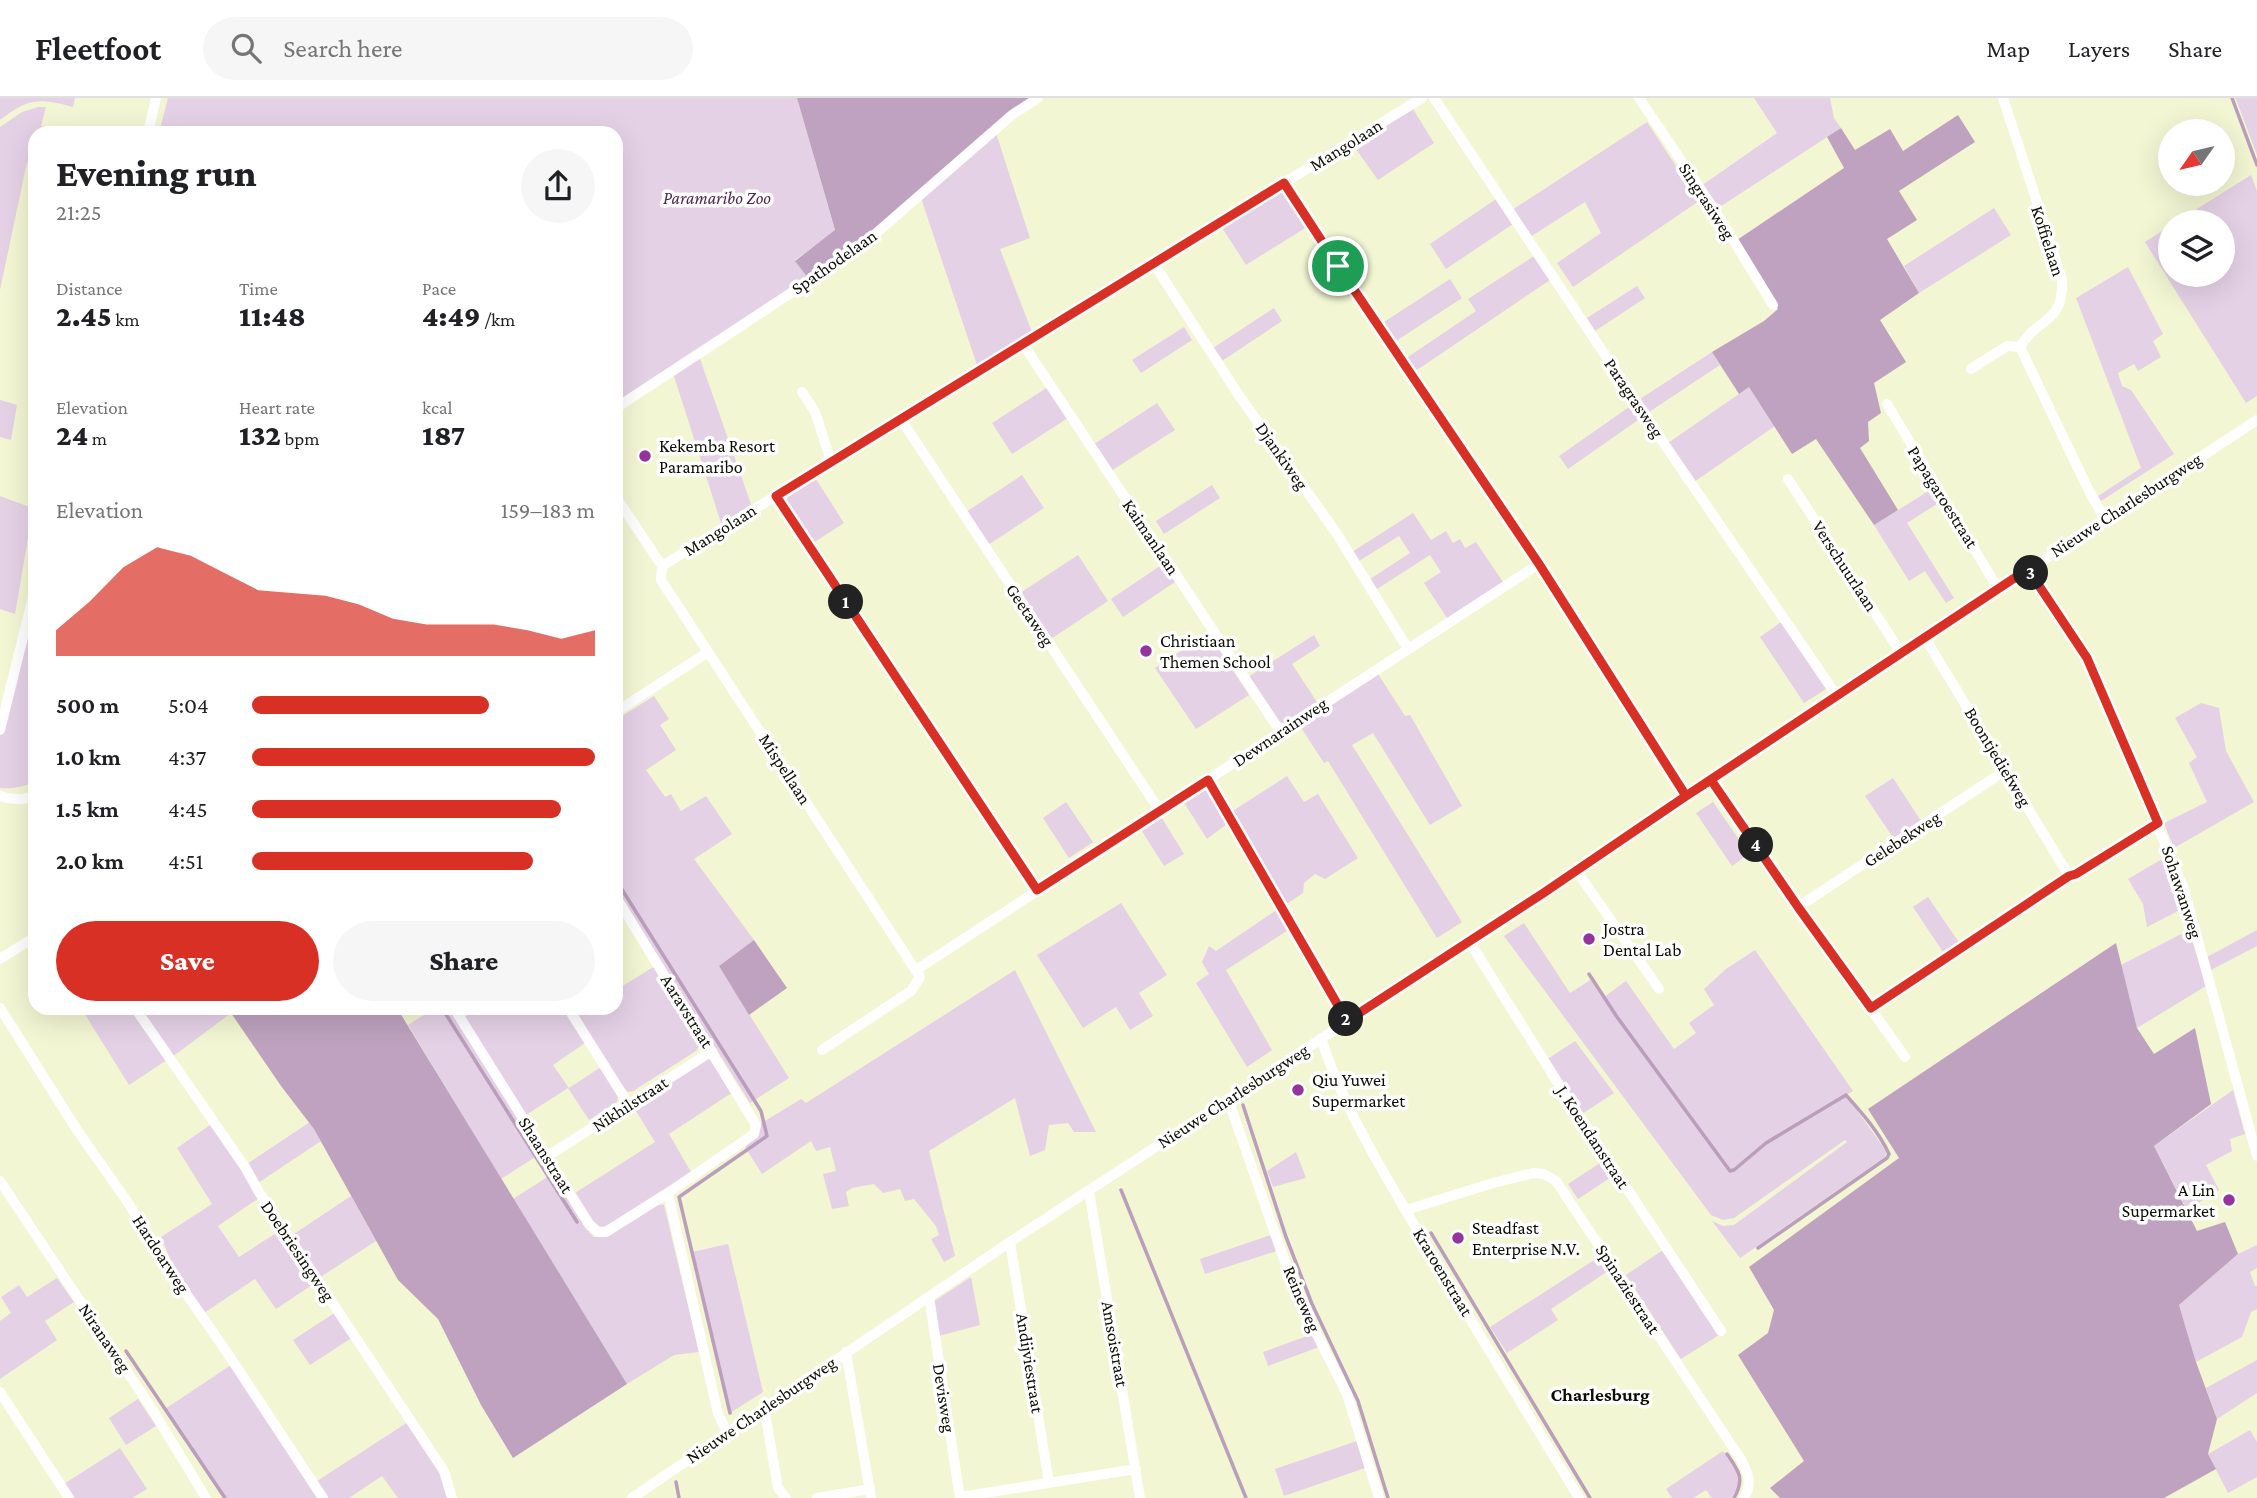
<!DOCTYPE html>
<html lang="en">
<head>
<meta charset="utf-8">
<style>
  body { margin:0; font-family:"Crimson Pro",serif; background:#f6f6f6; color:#202124; height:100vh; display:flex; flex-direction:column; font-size:26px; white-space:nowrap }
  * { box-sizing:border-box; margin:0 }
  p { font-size:23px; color:#757577 }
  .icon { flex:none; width:38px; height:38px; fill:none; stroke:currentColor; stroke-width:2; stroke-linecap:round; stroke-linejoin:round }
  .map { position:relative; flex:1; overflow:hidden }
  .side { position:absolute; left:28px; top:28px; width:595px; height:889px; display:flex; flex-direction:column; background:#fff; border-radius:21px; box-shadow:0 7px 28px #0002 }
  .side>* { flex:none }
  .needle { width:46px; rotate:236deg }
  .tools { position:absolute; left:2158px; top:21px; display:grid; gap:14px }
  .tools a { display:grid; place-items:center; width:77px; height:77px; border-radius:50%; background:#fff; box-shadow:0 7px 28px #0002; font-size:35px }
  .pin { position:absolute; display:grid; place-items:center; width:60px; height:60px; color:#fff; margin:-30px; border:4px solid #fff; border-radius:50%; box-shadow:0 2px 7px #0007 }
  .km { position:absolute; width:35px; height:35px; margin:-18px; border-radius:50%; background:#222; color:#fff; font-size:19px; line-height:35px; text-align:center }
  .round { display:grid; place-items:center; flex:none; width:74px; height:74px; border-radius:37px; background:#f6f6f6 }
  .head { display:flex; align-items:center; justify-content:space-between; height:119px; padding:0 28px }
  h1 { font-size:38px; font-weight:800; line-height:52px }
  .stats { display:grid; grid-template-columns:repeat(3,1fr); gap:10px; height:119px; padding:7px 28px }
  .stats div { display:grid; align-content:center }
  .stats b { font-size:30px; font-weight:800 }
  .stats small { font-size:19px; font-weight:400 }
  .stats p { font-size:19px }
  .chart { height:196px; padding:14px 28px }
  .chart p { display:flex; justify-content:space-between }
  .chart svg { width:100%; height:126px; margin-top:7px; fill:#d93025; opacity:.7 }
  .primary-button { display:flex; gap:14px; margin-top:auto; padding:14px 28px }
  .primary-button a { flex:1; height:80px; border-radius:42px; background:#d93025; color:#fff; font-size:28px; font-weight:800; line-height:80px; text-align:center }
  .primary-button a+a { background:#f6f6f6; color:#202124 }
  ul { padding:0 28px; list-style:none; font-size:23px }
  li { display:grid; grid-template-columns:112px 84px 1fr; align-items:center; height:52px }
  li i { height:18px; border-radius:9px; background:#d93025 }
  header { display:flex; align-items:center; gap:42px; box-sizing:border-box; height:98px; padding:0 35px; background:#fff; border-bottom:2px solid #e0e0e0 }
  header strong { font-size:33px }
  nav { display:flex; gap:38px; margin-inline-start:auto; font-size:24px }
  .search { width:490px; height:63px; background:#f6f6f6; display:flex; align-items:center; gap:18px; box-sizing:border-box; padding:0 24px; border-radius:38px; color:#757577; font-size:26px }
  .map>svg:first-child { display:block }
  .green { fill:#e5d1e6 }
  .forest { fill:#bea2bf }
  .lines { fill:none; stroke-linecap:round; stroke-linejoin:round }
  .stream { stroke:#ba9ebb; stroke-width:3.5 }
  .minor { stroke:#fff; stroke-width:10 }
  .route-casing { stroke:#fff; stroke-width:14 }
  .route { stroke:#d93025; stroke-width:9 }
  .poi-dot { fill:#95349c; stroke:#fff; stroke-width:2.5 }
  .labels { text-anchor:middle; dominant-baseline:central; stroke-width:7; stroke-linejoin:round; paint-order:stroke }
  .street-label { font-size:18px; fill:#0c0d03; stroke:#fff }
  .park-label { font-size:18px; font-style:italic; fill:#4e2950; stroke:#fff }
  .poi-label { font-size:18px; fill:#0c0d03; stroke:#fff; text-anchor:start }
  .neighbourhood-label { font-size:19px; font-weight:bold; fill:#0c0d03; stroke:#fff }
</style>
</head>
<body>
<header>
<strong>Fleetfoot</strong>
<div class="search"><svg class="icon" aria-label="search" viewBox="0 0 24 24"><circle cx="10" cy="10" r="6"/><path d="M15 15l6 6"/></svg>Search here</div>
<nav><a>Map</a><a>Layers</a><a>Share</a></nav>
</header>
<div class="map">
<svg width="2257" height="1400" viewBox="0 0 2257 1400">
  <rect width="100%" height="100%" fill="#f2f6d3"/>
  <g class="green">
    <path d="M0,0h75l-2,9c-35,-9 -44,-9 -73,13z"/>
    <polygon points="168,0 797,0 835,133 795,162 808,180 616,305 616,35 159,35"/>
    <polygon points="1754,0 1830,0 1834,20 1841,30 1718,110 1701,88 1777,35"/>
    <polygon points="2235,0 2257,0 2257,57 2237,4"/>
    <polygon points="38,9 46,9 41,28 52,31 52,35 35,35 35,66 27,64 0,192 0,29 22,14"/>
    <polygon points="1413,11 1434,45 1378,82 1353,47"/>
    <polygon points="1647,24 1699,103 1573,189 1557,165 1601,135 1585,104 1530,139 1512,112"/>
    <polygon points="996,35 1030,140 1000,151 1032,234 977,267 921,100"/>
    <polygon points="2251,77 2257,93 2257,298 2246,305 2145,144 2170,128 2170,177 2222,177 2222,124 2176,124"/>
    <polygon points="1282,92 1307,129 1246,167 1221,128"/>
    <polygon points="1496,101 1513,126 1446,171 1430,146"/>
    <polygon points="1994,110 2011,137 1919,195 1904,168"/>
    <polygon points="1534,158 1550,182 1414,274 1405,261 1476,213 1468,201"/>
    <polygon points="2128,169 2163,236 2153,243 2161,259 2138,273 2134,266 2118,275 2122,288 2131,292 2174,356 2101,403 2098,398 2141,370 2076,200"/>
    <polygon points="1450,181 1462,200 1396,243 1384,224"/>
    <polygon points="1637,188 1645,200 1595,233 1587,220"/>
    <polygon points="1274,210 1282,223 1222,263 1213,250"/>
    <polygon points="1184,229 1192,242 1141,275 1132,262"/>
    <polygon points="1712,254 1720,267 1649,314 1640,301"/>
    <polygon points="699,258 752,409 722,428 673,275"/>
    <polygon points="1048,289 1068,320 1012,356 992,325"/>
    <polygon points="1749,289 1775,328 1694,384 1668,345"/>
    <polygon points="0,302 17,307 11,342 0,339"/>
    <polygon points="1157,305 1175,332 1111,373 1094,346"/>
    <polygon points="1632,307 1641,320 1568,371 1559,358"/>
    <polygon points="1022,377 1044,410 988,447 966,414"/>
    <polygon points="814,378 844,425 813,445 786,407 788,394"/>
    <polygon points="1212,387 1220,400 1164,436 1156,423"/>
    <polygon points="1932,391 1940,404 1907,425 1954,500 1946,505 1925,473 1909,483 1874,427"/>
    <polygon points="0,398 35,411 28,440 15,516 0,511"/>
    <polygon points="1413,415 1431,442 1446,433 1453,445 1460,441 1465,450 1476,444 1503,484 1447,520 1424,485 1441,474 1430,457 1377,491 1370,481 1410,455 1399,438 1359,463 1352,454"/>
    <polygon points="1078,457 1108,503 1051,541 1020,495"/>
    <polygon points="1163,466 1175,484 1123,519 1111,501"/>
    <path d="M35,494v189c-10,6 -23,8 -35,7v-57z"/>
    <polygon points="1781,524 1826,591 1804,605 1760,539"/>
    <polygon points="1208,535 1249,597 1196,631 1155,570"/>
    <polygon points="1314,537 1320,548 1292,566 1317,604 1283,625 1279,624 1248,579"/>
    <polygon points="1378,576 1405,618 1410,617 1462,708 1430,727 1373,635 1352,647 1462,824 1437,840 1328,663 1324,665 1300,628"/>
    <polygon points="654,598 669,621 660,627 676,652 646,672 665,699 671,696 681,713 706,698 732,736 694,761 754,842 719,868 789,980 750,1005 616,791 616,622"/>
    <polygon points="2201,605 2219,610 2226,653 2254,704 2174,750 2164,725 2207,704 2189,665 2197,659 2175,620"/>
    <polygon points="1287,678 1304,704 1318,696 1358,760 1325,781 1315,776 1304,785 1303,795 1285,807 1231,714"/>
    <polygon points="1893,680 1921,723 1894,741 1865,698"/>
    <polygon points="1204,690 1212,696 1227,726 1207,741 1183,703"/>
    <polygon points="1066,704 1093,744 1069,760 1043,720"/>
    <polygon points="1713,704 1749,756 1732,768 1696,715"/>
    <polygon points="1160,717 1184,756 1164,768 1140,730"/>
    <polygon points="2167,758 2179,787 2184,810 2147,829 2143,806 2128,781"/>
    <polygon points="1928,799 1960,846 1945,857 1913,809"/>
    <polygon points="1121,805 1167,877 1139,895 1153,918 1130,932 1116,909 1083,930 1037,857"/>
    <polygon points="1278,811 1290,831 1226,872 1272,952 1247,969 1196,885 1209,876 1202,864 1209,848 1216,853"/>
    <polygon points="1524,825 1570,895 1592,881 1604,899 1626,883 1674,951 1696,935 1689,925 1714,907 1704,891 1726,871 1755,852 1853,993 1846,997 1884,1050 1886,1055 1885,1059 1740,1160 1712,1123 1723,1128 1734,1127 1847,1044 1845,1042 1734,1120 1723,1122 1711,1117 1504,838"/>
    <polygon points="2189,832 2206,888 2137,930 2121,867"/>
    <polygon points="2257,832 2257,848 2211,872 2207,859"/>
    <polygon points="655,868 699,940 700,947 696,953 633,993 628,994 622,988 574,910 616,910 616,892"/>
    <polygon points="1015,872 1096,1034 1074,1034 1068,1025 1049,1027 1045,1052 1030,1058 1015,1000 929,1053 955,1158 944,1164 931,1141 939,1137 936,1128 914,1101 905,1103 900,1091 883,1095 874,1086 852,1090 846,1094 849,1108 832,1111 823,1076 836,1073 830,1049 816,1053 811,1043 762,1076 745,1049 758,1037 760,1026 801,1001 806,1005"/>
    <polygon points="81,910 220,910 231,915 179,954 129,987"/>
    <polygon points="435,910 449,910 540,1056 501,1081 408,927"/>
    <polygon points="479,910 517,910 521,916 531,910 564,910 585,945 553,967 569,990 601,969 618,999 617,1004 589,1022 568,990 526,1017 464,919"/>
    <polygon points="1575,943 1614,995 1582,1016 1546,962"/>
    <polygon points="708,959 733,994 669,1036 691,1074 606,1128 599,1129 593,1125 575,1095 655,1044 631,1005"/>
    <polygon points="2233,992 2245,1036 2230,1041 2232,1053 2206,1067 2219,1092 2187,1112 2154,1048"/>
    <polygon points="310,1024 321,1043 258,1085 247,1066"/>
    <polygon points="213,1025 259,1100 218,1128 239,1159 281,1132 315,1185 276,1211 255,1181 204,1215 176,1175 161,1139 212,1106 177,1050"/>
    <polygon points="1296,1054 1306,1080 1273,1089 1267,1073"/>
    <polygon points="1603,1063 1613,1078 1578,1101 1568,1086"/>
    <polygon points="552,1076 586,1131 594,1139 609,1137 656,1106 664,1107 699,1254 674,1257 627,1286 513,1101"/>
    <polygon points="351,1098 376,1143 319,1180 291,1138"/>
    <polygon points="1271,1137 1277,1153 1205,1176 1200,1161"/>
    <polygon points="728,1146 763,1294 730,1315 692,1154"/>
    <polygon points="2257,1147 2257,1170 2250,1174 2255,1188 2257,1188 2257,1211 2251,1214 2242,1239 2196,1264 2179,1207 2238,1156"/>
    <polygon points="1663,1152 1719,1237 1681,1261 1626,1177"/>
    <polygon points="1602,1157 1611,1171 1551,1211 1558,1222 1507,1255 1490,1229"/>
    <polygon points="971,1179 980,1227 939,1238 933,1204"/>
    <polygon points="57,1180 74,1204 45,1223 57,1242 0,1281 0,1223 11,1215 1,1199 19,1187 27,1199"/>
    <polygon points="336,1214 353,1239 310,1267 293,1242"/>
    <polygon points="1313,1236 1319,1249 1268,1268 1263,1254"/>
    <polygon points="2257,1262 2257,1295 2217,1321 2206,1290"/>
    <polygon points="231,1267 320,1400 225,1400 165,1311"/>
    <polygon points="138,1301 156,1328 126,1347 109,1320"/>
    <polygon points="408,1324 443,1377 449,1400 398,1400 382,1378 349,1400 326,1400 317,1383"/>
    <polygon points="2250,1332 2257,1344 2257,1379 2228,1395 2208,1356"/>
    <polygon points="1357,1343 1365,1370 1284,1398 1275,1371"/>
    <polygon points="120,1350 147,1391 132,1400 73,1400 64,1386"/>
    <polygon points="1723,1353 1736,1373 1739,1388 1731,1400 1712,1400 1706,1392 1693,1400 1672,1400 1666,1391"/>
  </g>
  <g class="forest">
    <polygon points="797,0 1031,0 856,149 808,180 795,163 835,132"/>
    <polygon points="1958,17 1975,44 1899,93 1917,122 1887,141 1919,195 1880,222 1906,264 1874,285 1881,315 1868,324 1869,343 1860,350 1898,412 1874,427 1816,341 1792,356 1749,289 1739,296 1712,254 1764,223 1778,211 1737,142 1844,70 1827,39 1841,30 1855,52 1890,31 1903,53"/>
    <polygon points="754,842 787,890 749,917 719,868"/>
    <polygon points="2116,845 2137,930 2154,956 2195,930 2211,1006 2154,1048 2197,1133 2225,1124 2238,1156 2179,1207 2196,1264 2217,1321 2208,1356 2216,1371 2164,1400 1780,1400 1770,1390 1804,1363 1738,1257 1768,1235 1774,1212 1749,1169 1899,1060 1868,1011"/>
    <polygon points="220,910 397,910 627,1286 513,1360 481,1307 438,1221 398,1182 314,1031 281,988 231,915"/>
  </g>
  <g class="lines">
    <g class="stream">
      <polyline points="2232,0 2257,67"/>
      <polyline points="616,782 761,1013 767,1038 679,1099 730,1315"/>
      <path d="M1589,876l28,43 113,154 4,-1 32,-27 80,-48c16,18 33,37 43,59l-2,4 -129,90"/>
      <polyline points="442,910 577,1124"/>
      <polyline points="1243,1007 1286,1139 1312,1206 1358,1303 1388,1400"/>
      <polyline points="1121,1092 1246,1400"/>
      <polyline points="1431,1135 1590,1400"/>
      <polyline points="126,1253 225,1400"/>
      <path d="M1727,1356c12,17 18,25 7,44"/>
      <polyline points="676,1384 679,1400"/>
    </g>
    <g class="minor">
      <polyline points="1434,0 1667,350 1837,598"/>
      <polyline points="1639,0 1716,114 1773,207"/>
      <path d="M2003,0l59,181c2,46 -24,37 -42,68l69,144 16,28"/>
      <polyline points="148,35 156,0"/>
      <polyline points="1284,85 1393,251 1539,466 1686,698"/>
      <polyline points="1154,166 1238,296 1337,436 1408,551"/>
      <polyline points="1023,246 1280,633"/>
      <polyline points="1971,271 2007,248 2020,249"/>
      <polyline points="802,294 815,314 831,363"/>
      <polyline points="1887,306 1999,492"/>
      <polyline points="616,310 858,151 1012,17 1038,0"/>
      <polyline points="900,320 1160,713"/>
      <polyline points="1788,381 1901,555"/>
      <polyline points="776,398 1037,792"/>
      <polyline points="616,399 662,468"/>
      <polyline points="662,468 1422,0"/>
      <polyline points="662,468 661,482 920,879 911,893 822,952"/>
      <polyline points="2028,471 2087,560 2184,791 2257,1058"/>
      <polyline points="1925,540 2069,778"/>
      <polyline points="616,614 708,554"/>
      <polyline points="0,632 35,491"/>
      <polyline points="1208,682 1347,923"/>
      <polyline points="1711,682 1798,809 1905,959"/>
      <path d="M0,698c10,4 26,5 35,-1"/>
      <polyline points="1576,772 1659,891"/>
      <polyline points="1798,809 2006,672"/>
      <polyline points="1469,843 1568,1001 1721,1233"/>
      <polyline points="0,861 35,839"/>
      <path d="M916,872c207,-136 415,-271 623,-406"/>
      <polyline points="0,910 77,1032 129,1106 158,1155 228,1256 323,1400"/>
      <polyline points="135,910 245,1069 259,1094 444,1373 452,1400"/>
      <polyline points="454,910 589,1126 598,1134 606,1134 668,1095 754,1036 756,1027 616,799"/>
      <polyline points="568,910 629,1007"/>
      <polyline points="1871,910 2069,778 2076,776 2158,725"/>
      <path d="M1321,940c22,69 61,132 98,195 52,89 107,177 160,265"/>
      <polyline points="1228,1001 1285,1164 1311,1225 1347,1296 1379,1400"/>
      <polyline points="548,1058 712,953"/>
      <polyline points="0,1083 152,1311 206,1400"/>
      <polyline points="1089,1093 1140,1400"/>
      <polyline points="668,1095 718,1316 728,1336"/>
      <path d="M1406,1112l87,-27 40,-10 11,1 12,7 184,277c8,14 13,25 4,40"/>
      <polyline points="1010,1144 1049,1385"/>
      <polyline points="929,1199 960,1400"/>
      <polyline points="846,1254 871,1400"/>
      <polyline points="0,1294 69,1400"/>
      <polyline points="764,1309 778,1390 786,1400"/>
      <polyline points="960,1399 1136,1371"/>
      <polyline points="632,1400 1010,1144 1543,796 1837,598 2257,322"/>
      <polyline points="817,1400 870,1391"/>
    </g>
  </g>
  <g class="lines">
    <g class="route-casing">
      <polyline id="route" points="1338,168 1284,85 776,398 1037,792 1208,682 1347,923 1542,796 1686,698 2028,471 2087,560 2158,725 2076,776 2069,778 1871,910 1798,809 1711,682 1686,698 1539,466 1338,168"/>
    </g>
    <use href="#route" class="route"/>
  </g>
  <g class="poi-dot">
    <circle cx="645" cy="358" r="7"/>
    <circle cx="1146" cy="553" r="7"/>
    <circle cx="1589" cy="841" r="7"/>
    <circle cx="1298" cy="992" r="7"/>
    <circle cx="2229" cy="1102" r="7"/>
    <circle cx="1458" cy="1140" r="7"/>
  </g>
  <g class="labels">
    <g class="street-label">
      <text transform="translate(1346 47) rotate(-32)">Mangolaan</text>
      <text transform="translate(1707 103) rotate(57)">Singrasiweg</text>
      <text transform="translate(2048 143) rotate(72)">Koffielaan</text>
      <text transform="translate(834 164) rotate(-35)">Spathodelaan</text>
      <text transform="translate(1634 300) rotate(56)">Paragrasweg</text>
      <text transform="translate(1282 358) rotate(55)">Djankiweg</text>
      <text transform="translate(1943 399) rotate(58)">Papagaroestraat</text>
      <text transform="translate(2126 407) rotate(-33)">Nieuwe Charlesburgweg</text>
      <text transform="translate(720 432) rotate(-32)">Mangolaan</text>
      <text transform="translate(1151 439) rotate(56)">Kaimanlaan</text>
      <text transform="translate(1845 468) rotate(57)">Verschuurlaan</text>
      <text transform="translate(1030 517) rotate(56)">Geetaweg</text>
      <text transform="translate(1280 634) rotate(-34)">Dewnarainweg</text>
      <text transform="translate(1998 659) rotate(59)">Boontjediefweg</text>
      <text transform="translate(785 671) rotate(57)">Mispellaan</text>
      <text transform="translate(1902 741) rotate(-33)">Gelebekweg</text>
      <text transform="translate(2182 794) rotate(72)">Sohawanweg</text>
      <text transform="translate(687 913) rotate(58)">Aaravstraat</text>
      <text transform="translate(1233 998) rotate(-33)">Nieuwe Charlesburgweg</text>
      <text transform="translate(630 1006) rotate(-33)">Nikhilstraat</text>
      <text transform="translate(1593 1039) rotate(57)">J. Koendanstraat</text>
      <text transform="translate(546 1057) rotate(58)">Shaanstraat</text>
      <text transform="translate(298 1153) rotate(56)">Doebriesingweg</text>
      <text transform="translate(161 1156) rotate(57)">Hardoarweg</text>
      <text transform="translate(1443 1174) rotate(59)">Kraroenstraat</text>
      <text transform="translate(1628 1191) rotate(57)">Spinaziestraat</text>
      <text transform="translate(1302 1201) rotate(67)">Reineweg</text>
      <text transform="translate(105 1240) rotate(56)">Niranaweg</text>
      <text transform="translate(1115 1246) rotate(80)">Amsoistraat</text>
      <text transform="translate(1030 1265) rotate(81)">Andijviestraat</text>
      <text transform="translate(944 1300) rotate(81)">Devisweg</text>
      <text transform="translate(761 1312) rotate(-34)">Nieuwe Charlesburgweg</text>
    </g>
    <g class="park-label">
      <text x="717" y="100">Paramaribo Zoo</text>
    </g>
    <g class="poi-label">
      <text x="659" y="348">Kekemba Resort<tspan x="659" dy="21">Paramaribo</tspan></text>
      <text x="1160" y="543">Christiaan<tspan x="1160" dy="21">Themen School</tspan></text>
      <text x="1603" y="831">Jostra<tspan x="1603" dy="21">Dental Lab</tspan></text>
      <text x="1312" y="982">Qiu Yuwei<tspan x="1312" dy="21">Supermarket</tspan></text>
      <text x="2215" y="1092" text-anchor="end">A Lin<tspan x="2215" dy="21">Supermarket</tspan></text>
      <text x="1472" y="1130">Steadfast<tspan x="1472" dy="21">Enterprise N.V.</tspan></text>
    </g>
    <g class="neighbourhood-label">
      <text x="1600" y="1296">Charlesburg</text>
    </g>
  </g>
</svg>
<div class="tools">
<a><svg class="needle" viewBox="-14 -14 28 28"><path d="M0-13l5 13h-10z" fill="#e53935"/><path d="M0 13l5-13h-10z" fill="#757577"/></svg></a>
<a><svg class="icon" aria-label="layers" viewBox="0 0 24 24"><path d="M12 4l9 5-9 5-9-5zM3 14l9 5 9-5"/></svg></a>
</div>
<div class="pin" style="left:1338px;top:168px;background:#1e9e55"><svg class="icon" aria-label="arrive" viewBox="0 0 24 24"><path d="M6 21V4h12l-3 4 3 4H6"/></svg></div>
<b class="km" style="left:846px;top:504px">1</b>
<b class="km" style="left:1346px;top:921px">2</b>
<b class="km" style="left:2031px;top:475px">3</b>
<b class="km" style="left:1756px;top:747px">4</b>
<section class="side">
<div class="head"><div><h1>Evening run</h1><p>21:25</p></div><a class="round"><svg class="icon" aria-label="share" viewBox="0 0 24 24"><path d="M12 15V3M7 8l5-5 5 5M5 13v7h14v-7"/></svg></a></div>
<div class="stats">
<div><p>Distance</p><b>2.45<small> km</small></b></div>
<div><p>Time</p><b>11:48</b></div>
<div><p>Pace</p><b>4:49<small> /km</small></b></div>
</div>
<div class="stats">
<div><p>Elevation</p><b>24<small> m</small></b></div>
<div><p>Heart rate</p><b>132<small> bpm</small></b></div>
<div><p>kcal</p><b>187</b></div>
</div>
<div class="chart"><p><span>Elevation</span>159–183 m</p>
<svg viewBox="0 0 160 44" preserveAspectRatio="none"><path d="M0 44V35L10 25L20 13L30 6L40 9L50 15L60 21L70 22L80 23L90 26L100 31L110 33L120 33L130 33L140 35L150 38L160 35V44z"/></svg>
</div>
<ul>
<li><b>500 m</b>5:04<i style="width:69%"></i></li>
<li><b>1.0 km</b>4:37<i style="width:100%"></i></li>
<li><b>1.5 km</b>4:45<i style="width:90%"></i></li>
<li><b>2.0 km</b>4:51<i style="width:82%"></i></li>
</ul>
<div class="primary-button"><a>Save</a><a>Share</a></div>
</section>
</div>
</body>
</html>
